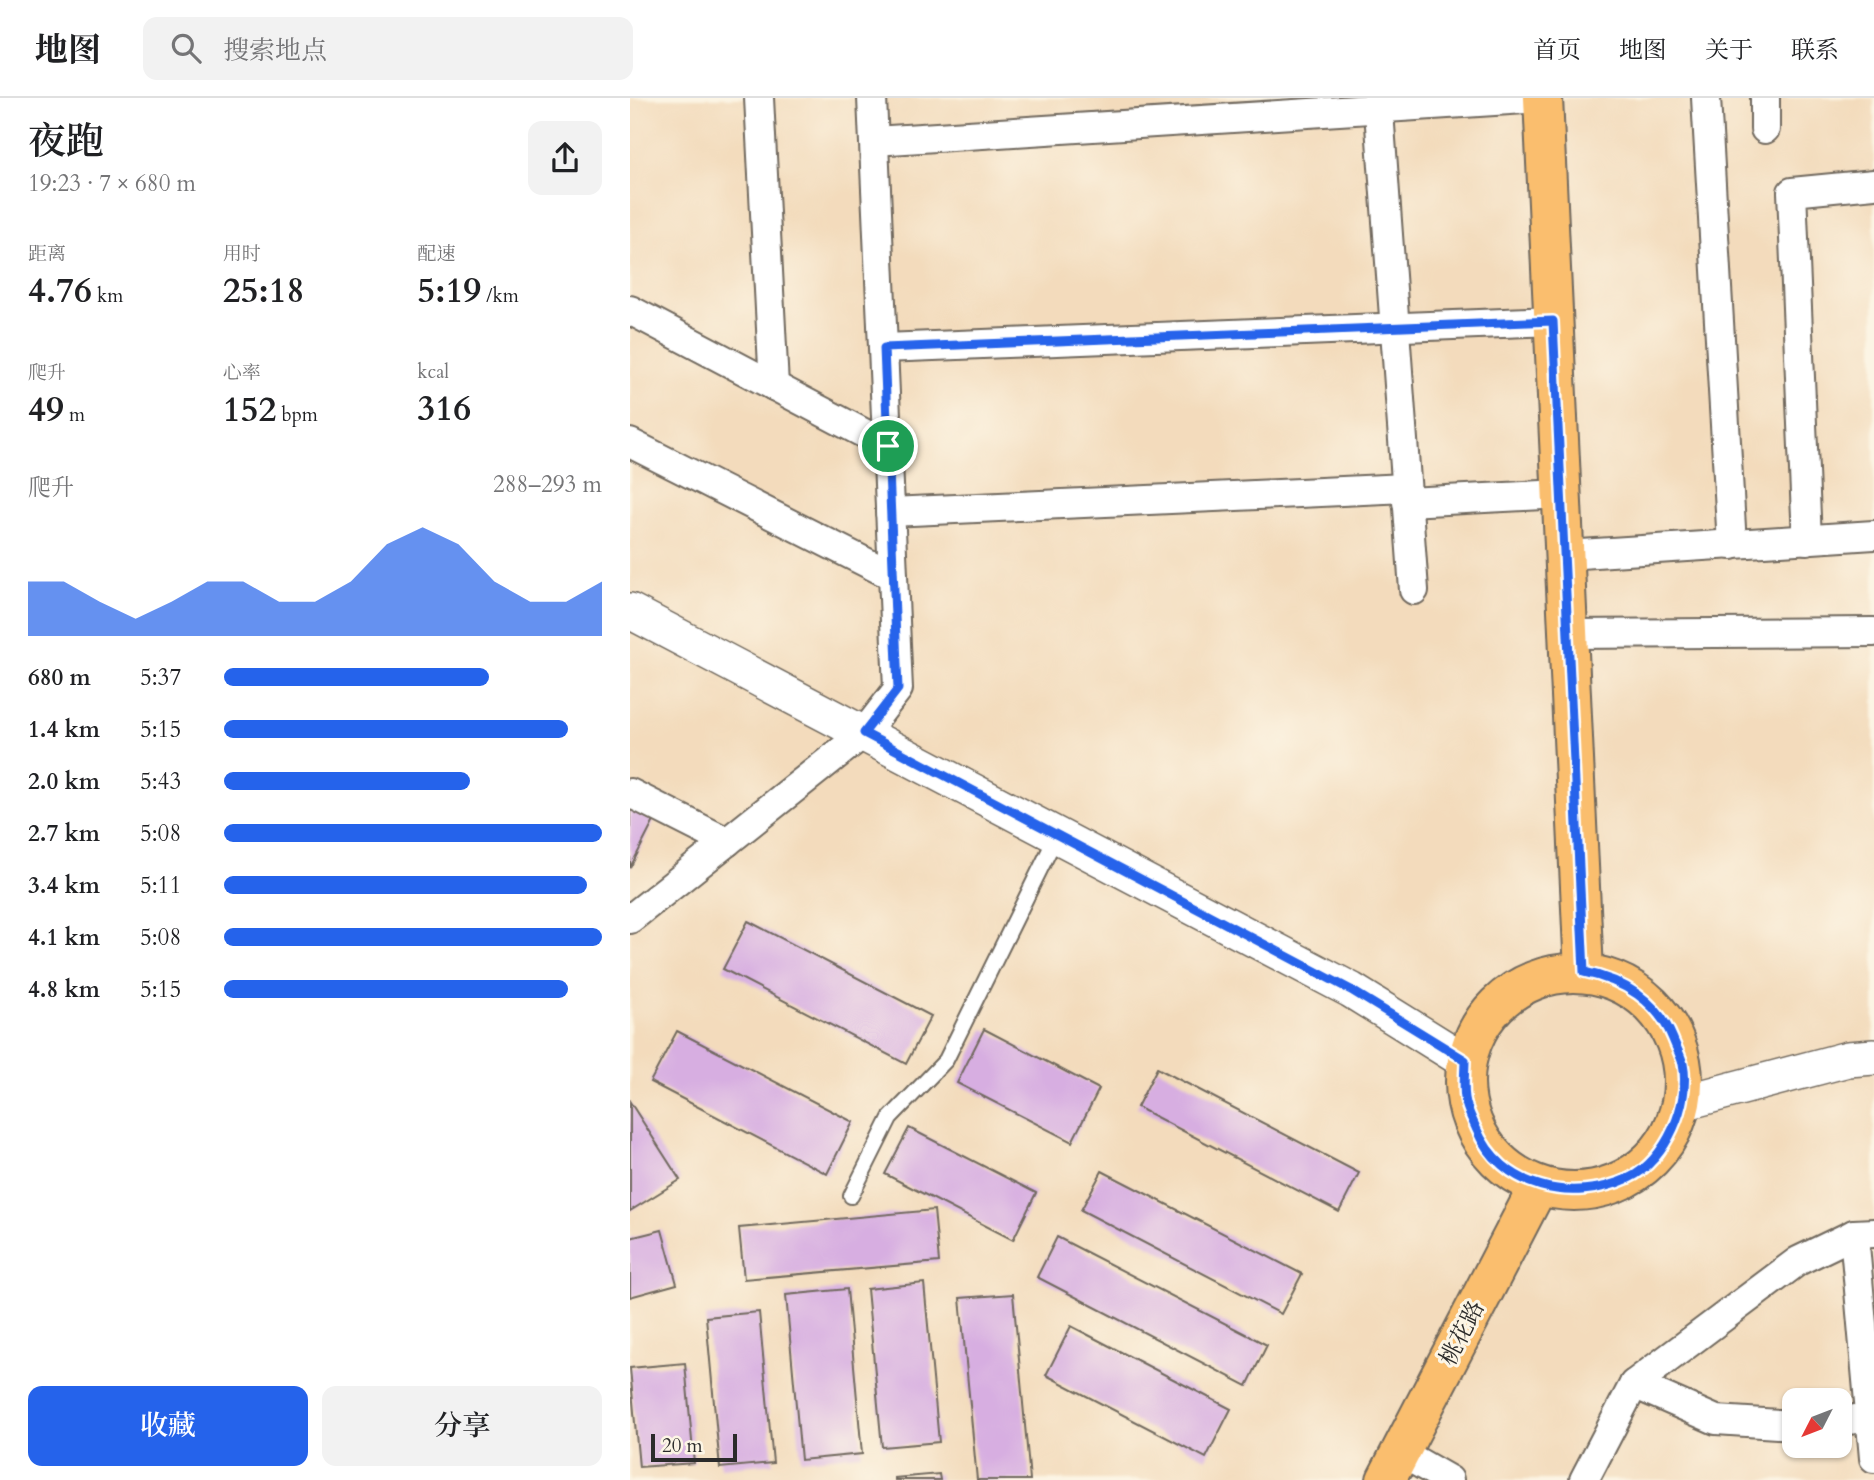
<!DOCTYPE html>
<html lang="zh">
<head>
<meta charset="utf-8">
<style>
  body { margin:0; font-family:Cardo,"Noto Serif SC",serif; background:#f2f2f2; color:#202124; height:100vh; display:flex; flex-direction:column; font-size:26px; white-space:nowrap }
  * { box-sizing:border-box; margin:0 }
  p { font-size:23px; color:#757577 }
  .icon { flex:none; width:38px; height:38px; fill:none; stroke:currentColor; stroke-width:2; stroke-linecap:round; stroke-linejoin:round }
  .map { position:relative; flex:1; overflow:hidden }
  .panel { display:flex; flex-direction:column; background:#fff; width:630px }
  .panel>* { flex:none }
  .needle { width:46px; rotate:228deg }
  .controls { position:absolute; left:1152px; top:1290px; display:grid; gap:14px }
  .controls a { display:grid; place-items:center; width:70px; height:70px; border-radius:14px; background:#fff; box-shadow:0 2px 5px #0004; font-size:35px }
  .scale { position:absolute; left:21px; bottom:18px; width:86px; box-sizing:border-box; padding-left:7px; border:4px solid #2b2b2b; border-top:0; font-size:19px; line-height:24px; white-space:nowrap; color:#2b2b2b; -webkit-text-stroke:5px #fcf5e5; paint-order:stroke }
  .pin { position:absolute; display:grid; place-items:center; width:60px; height:60px; color:#fff; margin:-30px; border:4px solid #fff; border-radius:50%; box-shadow:0 2px 7px #0007 }
  .round { display:grid; place-items:center; flex:none; width:74px; height:74px; border-radius:14px; background:#f2f2f2 }
  .summary { display:flex; align-items:center; justify-content:space-between; height:119px; padding:0 28px }
  h1 { font-size:38px; font-weight:600; line-height:52px }
  .figures { display:grid; grid-template-columns:repeat(3,1fr); gap:10px; height:119px; padding:7px 28px }
  .figures div { display:grid; align-content:center }
  .figures b { font-size:35px; font-weight:600 }
  .figures small { font-size:19px; font-weight:400 }
  .figures p { font-size:19px }
  .chart { height:196px; padding:14px 28px }
  .chart p { display:flex; justify-content:space-between }
  .chart svg { width:100%; height:126px; margin-top:7px; fill:#2563eb; opacity:.7 }
  .primary-button { display:flex; gap:14px; margin-top:auto; padding:14px 28px }
  .primary-button a { flex:1; height:80px; border-radius:14px; background:#2563eb; color:#fff; font-size:28px; font-weight:600; line-height:80px; text-align:center }
  .primary-button a+a { background:#f2f2f2; color:#202124 }
  ul { padding:0 28px; list-style:none; font-size:23px }
  li { display:grid; grid-template-columns:112px 84px 1fr; align-items:center; height:52px }
  li i { height:18px; border-radius:9px; background:#2563eb }
  header { display:flex; align-items:center; gap:42px; box-sizing:border-box; height:98px; padding:0 35px; background:#fff; border-bottom:2px solid #e0e0e0 }
  header strong { font-size:33px }
  nav { display:flex; gap:38px; margin-inline-start:auto; font-size:24px }
  .search { width:490px; height:63px; background:#f2f2f2; display:flex; align-items:center; gap:18px; box-sizing:border-box; padding:0 24px; border-radius:14px; color:#757577; font-size:26px }
  main { display:flex; flex:1; min-height:0 }
  .map>svg:first-child { display:block }
  .building { fill:#d7aee1 }
  .lines { fill:none; stroke-linecap:round; stroke-linejoin:round }
  .service-casing { stroke:#71695e; stroke-width:18 }
  .minor-casing { stroke:#71695e; stroke-width:32 }
  .tertiary-casing { stroke:#71695e; stroke-width:38 }
  .primary-casing { stroke:#71695e; stroke-width:42 }
  .service { stroke:#fff; stroke-width:14 }
  .minor { stroke:#fff; stroke-width:28 }
  .tertiary { stroke:#fff; stroke-width:35 }
  .primary { stroke:#fabe6e; stroke-width:38 }
  .route-casing { stroke:#fff; stroke-width:14 }
  .route { stroke:#2563eb; stroke-width:9 }
  .labels { text-anchor:middle; dominant-baseline:central; stroke-width:6; stroke-linejoin:round; paint-order:stroke }
  .street-label { font-size:23px; fill:#2b2b2b; stroke:#fcf5e5 }
</style>
</head>
<body>
<header>
<strong>地图</strong>
<div class="search"><svg class="icon" aria-label="search" viewBox="0 0 24 24"><circle cx="10" cy="10" r="6"/><path d="M15 15l6 6"/></svg>搜索地点</div>
<nav><a>首页</a><a>地图</a><a>关于</a><a>联系</a></nav>
</header>
<main>
<section class="panel">
<div class="summary"><div><h1>夜跑</h1><p>19:23 · 7 × 680 m</p></div><a class="round"><svg class="icon" aria-label="share" viewBox="0 0 24 24"><path d="M12 15V3M7 8l5-5 5 5M5 13v7h14v-7"/></svg></a></div>
<div class="figures">
<div><p>距离</p><b>4.76<small> km</small></b></div>
<div><p>用时</p><b>25:18</b></div>
<div><p>配速</p><b>5:19<small> /km</small></b></div>
</div>
<div class="figures">
<div><p>爬升</p><b>49<small> m</small></b></div>
<div><p>心率</p><b>152<small> bpm</small></b></div>
<div><p>kcal</p><b>316</b></div>
</div>
<div class="chart"><p><span>爬升</span>288–293 m</p>
<svg viewBox="0 0 160 44" preserveAspectRatio="none"><path d="M0 44V25L10 25L20 32L30 38L40 32L50 25L60 25L70 32L80 32L90 25L100 12L110 6L120 12L130 25L140 32L150 32L160 25V44z"/></svg>
</div>
<ul>
<li><b>680 m</b>5:37<i style="width:70%"></i></li>
<li><b>1.4 km</b>5:15<i style="width:91%"></i></li>
<li><b>2.0 km</b>5:43<i style="width:65%"></i></li>
<li><b>2.7 km</b>5:08<i style="width:100%"></i></li>
<li><b>3.4 km</b>5:11<i style="width:96%"></i></li>
<li><b>4.1 km</b>5:08<i style="width:100%"></i></li>
<li><b>4.8 km</b>5:15<i style="width:91%"></i></li>
</ul>
<div class="primary-button"><a>收藏</a><a>分享</a></div>
</section>
<div class="map">
<svg width="1244" height="1382" viewBox="0 0 1244 1382">
  <rect width="100%" height="100%" fill="#fcf5e5"/>
  <filter id="ink" filterUnits="userSpaceOnUse"><feTurbulence type="fractalNoise" baseFrequency=".0143" numOctaves="2"/><feDisplacementMap in="SourceGraphic" scale="14" xChannelSelector="R" yChannelSelector="G"/><feConvolveMatrix kernelMatrix="1 2 1 2 8 2 1 2 1" color-interpolation-filters="sRGB"/></filter>
  <filter id="wash" filterUnits="userSpaceOnUse"><feTurbulence type="fractalNoise" baseFrequency=".00686" numOctaves="4" result="noise"/><feDisplacementMap in="SourceGraphic" scale="28" xChannelSelector="R" yChannelSelector="G"/><feGaussianBlur stdDeviation="1.57" result="paint"/><feColorMatrix in="noise" values="0 0 0 0 0 0 0 0 0 0 0 0 0 0 0 0 0 1.4 0 .05"/><feComposite in="paint" operator="in"/></filter>
  <g filter="url(#wash)">
    <rect width="100%" height="100%" fill="#f3dbbc"/>
    <g id="blocks">
      <g class="building">
        <polygon points="0,711 24,723 0,770"/>
        <polygon points="118,823 301,918 276,966 93,871"/>
        <polygon points="354,931 469,991 442,1044 327,985"/>
        <polygon points="47,933 223,1024 197,1076 20,984"/>
        <polygon points="527,970 729,1075 709,1114 507,1009"/>
        <polygon points="0,1004 50,1082 0,1113"/>
        <polygon points="279,1030 406,1095 383,1142 255,1076"/>
        <polygon points="472,1073 672,1176 651,1216 451,1112"/>
        <polygon points="304,1112 309,1164 114,1181 109,1130"/>
        <polygon points="32,1132 47,1186 0,1199 0,1140"/>
        <polygon points="427,1139 637,1247 617,1288 407,1179"/>
        <polygon points="294,1185 309,1344 252,1349 237,1191"/>
        <polygon points="217,1191 232,1356 171,1362 156,1197"/>
        <polygon points="383,1196 400,1382 347,1382 330,1200"/>
        <polygon points="129,1214 143,1365 90,1370 76,1219"/>
        <polygon points="441,1228 601,1311 576,1360 416,1277"/>
        <polygon points="55,1265 64,1365 9,1369 0,1270"/>
        <polygon points="309,1376 310,1382 265,1382 265,1380"/>
      </g>
    </g>
  </g>
  <g filter="url(#ink)">
    <use href="#blocks" fill-opacity="0" stroke="#71695e" stroke-width="2"/>
    <g class="lines">
      <g class="service-casing">
        <polyline id="service" points="221,1098 260,1020 316,962 426,739"/>
      </g>
      <g class="minor-casing">
        <g id="minor">
          <polyline points="129,0 144,288"/>
          <polyline points="748,0 784,492"/>
          <polyline points="1076,0 1102,447"/>
          <polyline points="1135,0 1135,31"/>
          <polyline points="244,43 913,0"/>
          <polyline points="0,212 258,348"/>
          <polyline points="254,250 924,223"/>
          <polyline points="0,345 263,478"/>
          <polyline points="777,404 932,396"/>
          <polyline points="260,414 776,390"/>
          <polyline points="1177,442 1162,94 1244,86"/>
          <polyline points="935,457 1244,437"/>
          <polyline points="938,536 1244,534"/>
          <polyline points="0,695 97,744"/>
          <polyline points="0,821 234,635 268,591 242,0"/>
          <polyline points="1224,1136 1244,1360"/>
          <polyline points="1004,1286 1086,1322 1164,1327"/>
          <polyline points="1209,1323 1244,1319"/>
          <polyline points="770,1354 819,1382"/>
          <polyline points="954,1382 1004,1286 1168,1163 1224,1136 1244,1135"/>
        </g>
      </g>
      <g class="tertiary-casing">
        <g id="tertiary">
          <polyline points="0,513 721,892 835,963"/>
          <polyline points="1052,1005 1218,961 1244,959"/>
        </g>
      </g>
      <g class="primary-casing">
        <g id="primary">
          <polyline points="913,0 954,874"/>
          <circle cx="944" cy="984" r="109"/>
          <polyline points="756,1382 908,1089"/>
        </g>
      </g>
      <use href="#service" class="service"/>
      <use href="#minor" class="minor"/>
      <use href="#tertiary" class="tertiary"/>
      <use href="#primary" class="primary"/>
    </g>
  </g>
  <g class="lines" filter="url(#ink)">
    <g class="route-casing">
      <path id="route" d="M923,223l31,651c39,8 74,29 89,67 3,8 8,17 10,25 8,38 -17,97 -54,114 -57,26 -128,11 -153,-50 -4,-9 -10,-20 -11,-30 -2,-12 0,-26 0,-38l-114,-70 -487,-257 34,-44 -14,-341z"/>
    </g>
    <use href="#route" class="route"/>
  </g>
  <g class="labels">
    <g class="street-label">
      <text transform="translate(832 1235) rotate(-63)">桃花路</text>
    </g>
  </g>
</svg>
<div class="controls">
<a><svg class="needle" viewBox="-14 -14 28 28"><path d="M0-13l5 13h-10z" fill="#e53935"/><path d="M0 13l5-13h-10z" fill="#757577"/></svg></a>
</div>
<div class="scale">20 m</div>
<div class="pin" style="left:258px;top:348px;background:#1e9e55"><svg class="icon" aria-label="arrive" viewBox="0 0 24 24"><path d="M6 21V4h12l-3 4 3 4H6"/></svg></div>
</div>
</main>
</body>
</html>
